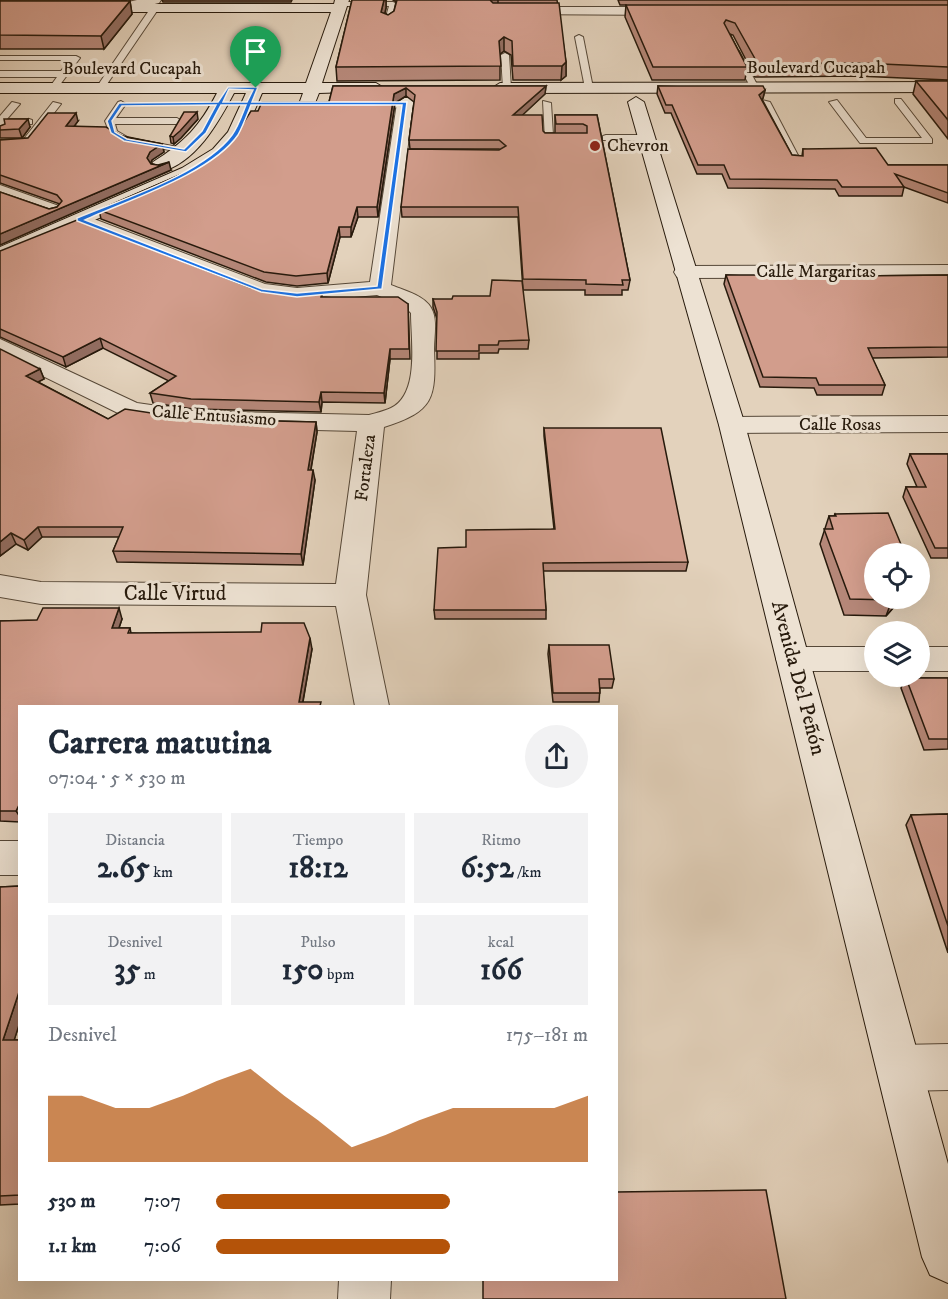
<!DOCTYPE html>
<html lang="es">
<head>
<meta charset="utf-8">
<style>
  body { margin:0; font-family:"IM FELL DW Pica",serif; background:#f2f2f3; color:#1f2937; height:100vh; display:flex; flex-direction:column; font-size:22px; white-space:nowrap }
  * { box-sizing:border-box; margin:0 }
  p { font-size:20px; color:#747a83 }
  .icon { flex:none; width:33px; height:33px; fill:none; stroke:currentColor; stroke-width:2; stroke-linecap:round; stroke-linejoin:round }
  .map { position:relative; flex:1; overflow:hidden }
  .details { position:absolute; left:18px; top:705px; width:600px; height:576px; display:flex; flex-direction:column; background:#fff; border-radius:0px; box-shadow:0 6px 24px #0002 }
  .details>* { flex:none }
  .buttons { position:absolute; left:864px; top:543px; display:grid; gap:12px }
  .buttons a { display:grid; place-items:center; width:66px; height:66px; border-radius:50%; background:#fff; box-shadow:0 6px 24px #0002; font-size:30px }
  .pin { position:absolute; display:grid; place-items:center; width:51px; height:51px; color:#fff; margin:-62px -26px; border-radius:50% 50% 50% 0; rotate:-45deg; box-shadow:0 0 6px #0007 }
  .pin .icon { rotate:45deg }
  .round { display:grid; place-items:center; flex:none; width:63px; height:63px; border-radius:32px; background:#f2f2f3 }
  .head { display:flex; align-items:center; justify-content:space-between; height:102px; padding:0 30px }
  h1 { font-size:33px; font-weight:800; line-height:45px }
  .figures { display:grid; grid-template-columns:repeat(3,1fr); gap:9px; height:102px; padding:6px 30px }
  .figures div { display:grid; align-content:center; border-radius:0px; background:#f2f2f3; text-align:center }
  .figures b { font-size:30px; font-weight:800 }
  .figures small { font-size:16px; font-weight:400 }
  .figures p { font-size:16px }
  .chart { height:168px; padding:12px 30px }
  .chart p { display:flex; justify-content:space-between }
  .chart svg { width:100%; height:108px; margin-top:6px; fill:#b45309; opacity:.7 }
  ul { padding:0 30px; list-style:none; font-size:20px }
  li { display:grid; grid-template-columns:96px 72px 1fr; align-items:center; height:45px }
  li i { height:15px; border-radius:8px; background:#b45309 }
  .map>svg:first-child { display:block }
  .lines { fill:none; stroke-linecap:round; stroke-linejoin:round }
  .lane-casing { stroke:#564838; stroke-width:2 }
  .street-casing { stroke:#564838; stroke-width:2 }
  .secondary-casing { stroke:#271a0c; stroke-width:2 }
  .lane { fill:#ede2d3; fill-rule:evenodd }
  .street { fill:#ede2d3; fill-rule:evenodd }
  .secondary { fill:#ede2d3; fill-rule:evenodd }
  .wall { fill:#b58778; stroke:#271a0c; stroke-width:1.5 }
  .shaded-wall { fill:#936e62; stroke:#271a0c; stroke-width:1.5 }
  .building { fill:#d29d8c; stroke:#271a0c; stroke-width:1.5 }
  .route { fill:#1a73e8; stroke:#fff; stroke-width:1.5; fill-rule:evenodd }
  .poi-dot { fill:#8f2418; stroke:#ede2d3; stroke-width:2 }
  .labels { text-anchor:middle; dominant-baseline:central; stroke-width:6; stroke-linejoin:round; paint-order:stroke }
  .far-street-label { font-size:18px; fill:#271a0c; stroke:#ede2d3 }
  .far-poi-label { font-size:18px; fill:#271a0c; stroke:#ede2d3; text-anchor:start }
  .street-label { font-size:21px; fill:#271a0c; stroke:#ede2d3 }
</style>
</head>
<body>
<div class="map">
<svg width="948" height="1299" viewBox="0 0 948 1299">
  <rect width="100%" height="100%" fill="#e3d2bc"/>
  <filter id="stains"><feTurbulence type="fractalNoise" baseFrequency=".00333" numOctaves="4"/><feColorMatrix values="0 0 0 0 .2 0 0 0 0 .09 0 0 0 0 .02 0 0 0 .5 -.17"/></filter>
  <radialGradient id="worn" r=".72"><stop offset=".6" stop-color="#630" stop-opacity="0"/><stop offset="1" stop-color="#630" stop-opacity=".3"/></radialGradient>
  <g class="lines">
    <g class="lane-casing">
      <g id="lane">
        <polygon points="340,2 393,2 397,4 392,24 388,26 384,24 389,6 337,6"/>
        <polygon points="152,6 159,8 103,90 97,90 96,88"/>
        <polygon points="579,35 583,37 593,88 589,91 585,88 575,37"/>
        <polygon points="732,49 739,51 759,88 758,90 751,88 731,51"/>
        <polygon points="505,53 509,55 511,88 507,91 503,88 501,55"/>
        <polygon points="0,56 76,56 80,58 56,90 53,91 49,88 57,77 0,77 0,71 61,71 70,60 0,60"/>
        <polygon points="895,99 901,99 932,139 932,143 860,143 829,102 837,100 866,138 922,138 895,103"/>
        <polygon points="762,100 770,102 801,161 800,163 791,161 760,102"/>
        <polygon points="121,101 126,104 116,118 177,118 182,121 177,124 115,124 117,131 129,138 189,149 189,153 126,143 110,134 105,121 118,102"/>
        <polygon points="543,101 551,103 553,135 571,136 571,140 545,140"/>
        <polygon points="12,102 20,104 7,119 29,119 32,120 32,124 0,125 0,116"/>
        <polygon points="53,102 61,104 29,145 0,146 0,140 23,140"/>
        <polygon points="606,135 646,135 651,138 646,141 603,140 603,136"/>
      </g>
    </g>
    <g class="street-casing">
      <g id="street">
        <polygon points="137,0 161,0 159,3 120,12 113,8 115,5"/>
        <polygon points="515,7 670,7 677,11 670,15 510,14 508,11 510,8"/>
        <path d="M405,98l8,5 -22,182c14,6 37,11 42,27 4,10 1,26 1,37 2,50 0,62 -50,78l-18,168 23,111h-34l-19,-100 -295,-2 -41,-7v-22l41,7 295,2 21,-153 -164,-4 -62,-9 -9,-3 -122,-60v-16l137,64 56,8 176,4c7,-2 16,-4 22,-7 29,-14 20,-68 20,-95l-6,-6 -28,-12 -80,7 -44,-7 -181,-71 -3,-4 3,-4h14l179,68 32,4 73,-6 27,-179z"/>
        <polygon points="0,185 59,206 62,210 59,214 52,216 0,198"/>
        <polygon points="948,265 948,277 685,278 677,277 674,272 677,267 685,266"/>
        <polygon points="948,416 948,432 732,433 723,431 719,425 723,419 732,417"/>
        <polygon points="793,647 874,647 874,671 793,671 781,668 776,659 781,650"/>
        <rect x="920" y="647" width="28" height="24"/>
        <rect x="0" y="841" width="20" height="34"/>
        <polygon points="948,1044 948,1090 900,1091 884,1084 877,1068 884,1052 900,1045"/>
        <polygon points="339,1280 391,1280 390,1299 338,1299"/>
      </g>
    </g>
    <g class="secondary-casing">
      <g id="secondary">
        <path d="M335,0h14l-27,83h54l8,5 -2,3 -63,2 -6,15 -6,1 -8,-5 4,-11h-41c-20,47 -23,55 -66,83l-196,85v-14l182,-79 31,-19 15,-17 18,-39h-12c-16,30 -38,70 -74,79l-7,-2 -2,-4 2,-4c32,-20 47,-36 64,-69h-217v-10h306l25,-71h-331v-8h334z"/>
        <polygon points="948,82 948,92 500,93 492,88 500,83"/>
        <polygon points="636,97 644,102 745,425 948,1164 948,1283 930,1275 922,1257 719,425 628,102"/>
        <polygon points="350,98 457,98 465,103 457,108 344,107 342,103"/>
      </g>
    </g>
    <use href="#lane" class="lane"/>
    <use href="#street" class="street"/>
    <use href="#secondary" class="secondary"/>
  </g>
  <g class="wall">
    <polygon points="0,0 127,0 121,1 130,1 132,14 104,49 0,49"/>
    <polygon points="162,0 292,0 291,2 163,2"/>
    <polygon points="352,0 386,0 386,8 385,13 388,15 394,11 396,2 393,0 557,0 566,62 566,76 561,80 513,80 511,55 504,51 500,54 500,80 337,81 336,67"/>
    <polygon points="618,0 948,0 948,80 857,76 755,77 733,35 730,34 747,67 745,80 652,80 625,17 626,5 620,5"/>
    <polygon points="916,81 948,81 948,139 913,94"/>
    <polygon points="333,86 546,86 545,94 522,115 545,133 555,133 555,115 597,115 630,280 628,290 622,290 622,295 585,295 585,290 523,290 518,217 402,217 401,207 500,150 499,149 410,149 409,140 414,102 406,96 395,103 378,217 358,217 351,237 340,237 328,283 297,286 266,282 101,219 99,210 196,168 231,142 258,111 329,102"/>
    <polygon points="658,86 765,90 763,98 762,99 792,155 802,156 803,149 888,165 948,165 948,203 904,187 902,196 839,196 835,189 728,188 722,174 697,174 671,113 665,113 657,94"/>
    <polygon points="198,119 181,138 174,144 171,143 170,136"/>
    <polygon points="78,121 74,126 162,144 164,152 152,160 150,163 171,170 0,245 0,192 49,209 57,207 60,204 0,183 0,140 28,138"/>
    <polygon points="0,126 30,127 22,138 0,138"/>
    <polygon points="0,251 295,295 322,292 322,297 408,304 410,359 390,359 385,403 322,402 321,412 193,409 153,403 150,393 169,381 103,348 66,367 0,337"/>
    <polygon points="726,275 761,277 948,275 948,357 872,358 885,385 882,395 817,395 814,388 760,387 724,284"/>
    <polygon points="433,299 529,340 528,349 499,349 498,353 479,353 479,359 437,359 437,319 433,307"/>
    <polygon points="40,369 44,379 38,382 108,419 191,419 316,422 317,432 311,470 315,480 303,565 117,562 113,551 119,537 42,537 28,550 16,544 0,556"/>
    <polygon points="544,428 688,562 686,571 543,571 546,610 546,619 435,619 434,610 466,547 554,529 544,436"/>
    <polygon points="910,454 948,454 948,558 931,558 903,497 906,487 917,487 907,464"/>
    <polygon points="835,514 874,598 902,598 886,616 844,615 820,544 829,516 834,516"/>
    <polygon points="122,619 119,628 130,628 131,633 312,649 303,702 20,706 20,822 0,821 0,621"/>
    <polygon points="549,645 614,679 612,688 600,688 599,702 553,702 548,654"/>
    <polygon points="906,678 948,678 948,749 924,750 901,688"/>
    <polygon points="948,814 948,953 906,825 911,815"/>
    <polygon points="20,886 20,1022 14,1040 20,1040 20,1204 0,1205 0,887"/>
  </g>
  <g class="shaded-wall">
    <polygon points="384,0 386,0 386,8 382,25 381,12"/>
    <polygon points="489,0 498,0 498,5 491,7"/>
    <polygon points="130,1 132,14 104,49 101,36"/>
    <polygon points="504,37 504,51 499,55 499,41"/>
    <polygon points="566,62 566,76 561,80 562,66"/>
    <polygon points="546,86 545,94 513,124 513,115"/>
    <polygon points="406,88 406,96 395,103 378,217 377,207 394,94"/>
    <polygon points="765,90 763,98 758,103 759,95"/>
    <polygon points="197,112 198,119 181,138 174,144 173,137"/>
    <polygon points="76,113 78,121 68,135 66,126"/>
    <polygon points="28,119 30,127 22,138 19,129"/>
    <polygon points="162,144 164,152 152,160 149,167 147,158 150,152"/>
    <polygon points="169,162 171,170 0,245 0,234"/>
    <polygon points="357,207 358,217 351,237 351,227"/>
    <polygon points="339,227 340,237 328,283 327,273"/>
    <polygon points="100,338 103,348 66,367 63,357"/>
    <polygon points="390,349 390,359 385,403 384,393"/>
    <polygon points="40,369 44,379 30,386 26,376"/>
    <polygon points="321,392 322,402 321,412 319,402"/>
    <polygon points="316,422 317,432 309,480 308,470"/>
    <polygon points="313,470 315,480 303,565 301,554"/>
    <polygon points="38,527 42,537 28,550 24,540"/>
    <polygon points="11,533 16,544 0,556 0,542"/>
    <polygon points="893,598 902,598 886,616 892,600"/>
    <polygon points="119,608 122,619 115,639 112,628"/>
    <polygon points="310,638 312,649 302,706 299,702"/>
    <polygon points="20,803 20,817 16,811"/>
    <polygon points="20,989 20,1022 11,1050 3,1040"/>
  </g>
  <g class="building">
    <polygon points="352,0 384,0 381,12 388,15 394,11 397,0 490,0 493,3 559,3 566,62 562,66 513,66 512,41 504,37 499,41 501,66 336,67"/>
    <polygon points="0,1 130,1 101,36 0,35"/>
    <polygon points="626,5 948,5 948,67 860,63 758,64 735,23 726,20 724,23 747,67 653,67"/>
    <polygon points="916,81 948,81 948,120"/>
    <polygon points="333,86 546,86 513,115 542,115 543,131 545,133 587,133 587,126 583,124 556,124 555,115 597,115 630,280 622,280 623,285 586,284 586,280 523,279 518,207 401,207 408,149 499,150 506,146 499,140 409,140 415,95 406,88 394,94 377,207 357,207 351,227 339,227 327,273 296,276 264,272 99,210 196,168 231,142 251,111 258,111 262,102 329,102"/>
    <polygon points="658,86 763,86 765,90 759,95 792,155 803,156 803,149 876,148 888,165 948,165 948,193 895,174 904,187 842,187 837,180 730,179 724,165 698,165 672,105 666,105"/>
    <polygon points="184,112 197,112 180,131 173,137 170,136"/>
    <polygon points="48,113 76,113 66,126 106,127 124,137 162,144 150,152 147,158 151,164 158,165 169,162 0,234 0,192 49,209 57,207 62,201 57,195 0,175 0,140 28,138"/>
    <polygon points="4,119 28,119 19,129 0,130 0,126 5,124"/>
    <polygon points="77,220 251,288 295,295 322,292 321,297 398,297 408,304 409,349 390,349 384,393 321,392 319,402 191,399 150,393 176,376 100,338 63,357 0,329 0,251"/>
    <polygon points="726,275 760,275 761,277 948,275 948,347 868,348 885,385 819,385 816,378 763,377"/>
    <polygon points="492,280 522,281 529,340 499,341 498,345 479,345 479,351 436,351 437,312 433,299 452,299 453,296 490,296"/>
    <polygon points="0,349 40,369 26,376 108,419 125,409 191,419 316,422 308,470 313,470 301,554 113,551 123,527 38,527 24,540 11,533 0,542"/>
    <polygon points="544,428 661,428 688,562 543,563 546,610 434,610 438,548 466,547 466,530 555,529"/>
    <polygon points="910,454 948,454 948,548 935,548 906,487 926,487"/>
    <polygon points="888,513 905,554 874,554 874,598 893,598 892,600 850,599 824,529 833,529 829,516 836,516 835,514"/>
    <polygon points="43,608 119,608 112,628 130,628 128,633 261,632 262,623 304,623 310,638 299,702 321,702 320,706 20,706 20,803 16,811 0,811 0,621 37,620"/>
    <polygon points="549,645 609,645 614,679 599,679 600,693 553,693"/>
    <polygon points="906,678 948,678 948,739 929,739"/>
    <polygon points="948,814 948,926 911,815"/>
    <polygon points="20,886 20,989 3,1040 20,1040 20,1195 0,1196 0,887"/>
    <polygon points="766,1190 786,1299 483,1299 483,1280 616,1280 616,1192"/>
  </g>
  <path class="route" d="M228,87h30l-6,15h155l-25,187 -85,8 -36,-5 -184,-71v-3c45,-19 126,-44 155,-83 6,-8 10,-20 14,-30h-25l-15,28 -20,19 -62,-11 -13,-8 -4,-12 12,-18 99,-1zM229,89l24,1 -6,12h-24zM216,105l-14,26 -18,18 -57,-10 -12,-7 -3,-11 10,-15zM251,105h151l-25,181 -80,7 -35,-4 -177,-69c43,-20 126,-46 153,-85 5,-9 9,-20 13,-30z"/>
  <circle class="poi-dot" cx="595" cy="146" r="6"/>
  <g class="labels">
    <g class="far-street-label">
      <text x="816" y="68">Boulevard Cucapah</text>
      <text x="132" y="69">Boulevard Cucapah</text>
      <text x="816" y="272">Calle Margaritas</text>
      <text transform="translate(214 416) rotate(4)">Calle Entusiasmo</text>
      <text x="840" y="425">Calle Rosas</text>
      <text transform="translate(366 468) rotate(-83)">Fortaleza</text>
    </g>
    <g class="far-poi-label">
      <text x="607" y="146">Chevron</text>
    </g>
    <g class="street-label">
      <text x="175" y="594">Calle Virtud</text>
      <text transform="translate(798 678) rotate(75)">Avenida Del Peñón</text>
    </g>
  </g>
  <rect width="100%" height="100%" filter="url(#stains)"/>
  <rect width="100%" height="100%" fill="url(#worn)"/>
</svg>
<div class="buttons">
<a><svg class="icon" aria-label="locate" viewBox="0 0 24 24"><circle cx="12" cy="12" r="6"/><path d="M12 2v4M12 18v4M2 12h4M18 12h4"/></svg></a>
<a><svg class="icon" aria-label="layers" viewBox="0 0 24 24"><path d="M12 4l9 5-9 5-9-5zM3 14l9 5 9-5"/></svg></a>
</div>
<div class="pin" style="left:256px;top:88px;background:#1e9e55"><svg class="icon" aria-label="arrive" viewBox="0 0 24 24"><path d="M6 21V4h12l-3 4 3 4H6"/></svg></div>
<section class="details">
<div class="head"><div><h1>Carrera matutina</h1><p>07:04 · 5 × 530 m</p></div><a class="round"><svg class="icon" aria-label="share" viewBox="0 0 24 24"><path d="M12 15V3M7 8l5-5 5 5M5 13v7h14v-7"/></svg></a></div>
<div class="figures">
<div><p>Distancia</p><b>2.65<small> km</small></b></div>
<div><p>Tiempo</p><b>18:12</b></div>
<div><p>Ritmo</p><b>6:52<small> /km</small></b></div>
</div>
<div class="figures">
<div><p>Desnivel</p><b>35<small> m</small></b></div>
<div><p>Pulso</p><b>150<small> bpm</small></b></div>
<div><p>kcal</p><b>166</b></div>
</div>
<div class="chart"><p><span>Desnivel</span>175–181 m</p>
<svg viewBox="0 0 160 44" preserveAspectRatio="none"><path d="M0 44V17L10 17L20 22L30 22L40 17L50 11L60 6L70 17L80 27L90 38L100 33L110 27L120 22L130 22L140 22L150 22L160 17V44z"/></svg>
</div>
<ul>
<li><b>530 m</b>7:07<i style="width:63%"></i></li>
<li><b>1.1 km</b>7:06<i style="width:63%"></i></li>
</ul>
</section>
</div>
</body>
</html>
